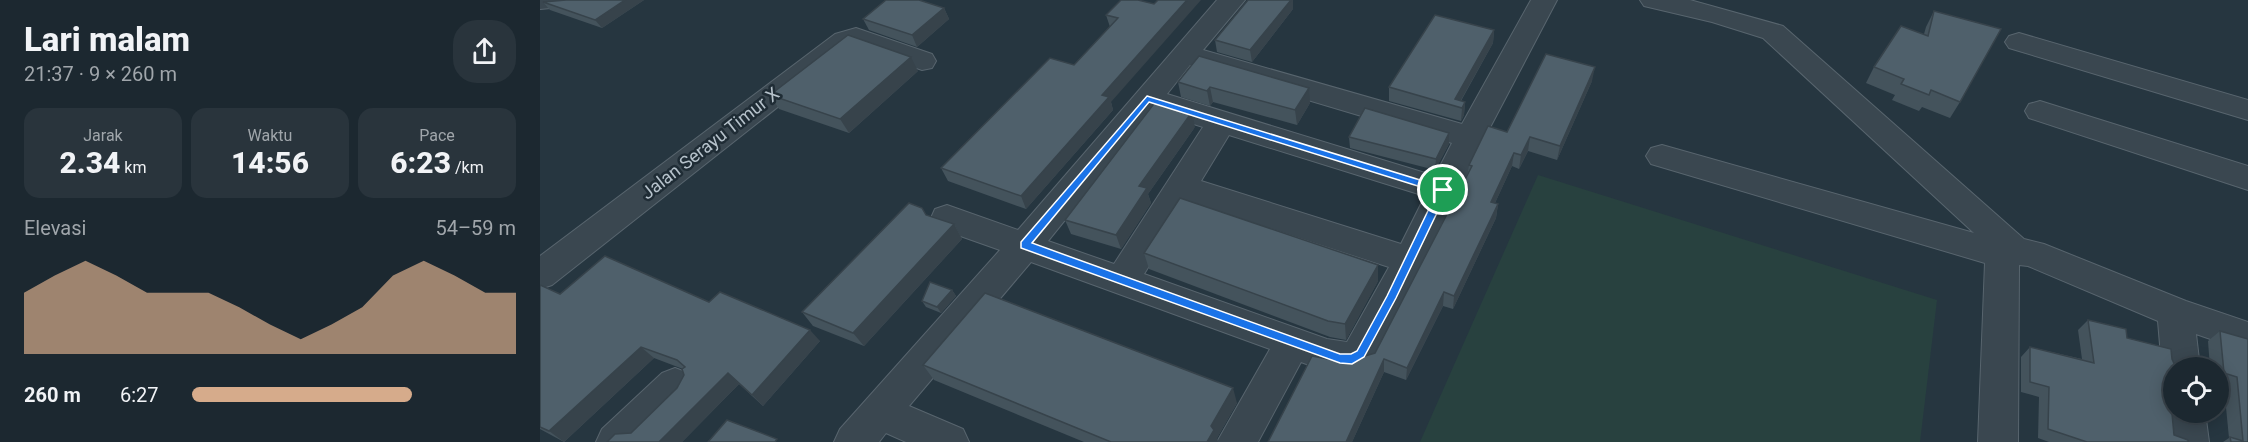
<!DOCTYPE html>
<html lang="id">
<head>
<meta charset="utf-8">
<style>
  body { margin:0; font-family:Roboto,sans-serif; background:#29343c; color:#f1f3f6; height:100vh; display:flex; flex-direction:column; font-size:22px; white-space:nowrap }
  * { box-sizing:border-box; margin:0 }
  p { font-size:20px; color:#a0a6ab }
  .icon { flex:none; width:33px; height:33px; fill:none; stroke:currentColor; stroke-width:2; stroke-linecap:round; stroke-linejoin:round }
  .map { position:relative; flex:1; overflow:hidden }
  .drawer { display:flex; flex-direction:column; background:#1c2830; width:540px }
  .drawer>* { flex:none }
  .controls { position:absolute; left:1623px; top:357px; display:grid; gap:12px }
  .controls a { display:grid; place-items:center; width:66px; height:66px; border-radius:50%; background:#1c2830; box-shadow:0 3px 15px #0003,0 0 0 2px #3a444c; font-size:30px }
  .pin { position:absolute; display:grid; place-items:center; width:51px; height:51px; color:#fff; margin:-26px; border:3px solid #fff; border-radius:50%; box-shadow:0 2px 6px #0007 }
  .round { display:grid; place-items:center; flex:none; width:63px; height:63px; border-radius:24px; background:#29343c }
  .headline { display:flex; align-items:center; justify-content:space-between; height:102px; padding:0 24px }
  h1 { font-size:33px; font-weight:800; line-height:45px }
  .figures { display:grid; grid-template-columns:repeat(3,1fr); gap:9px; height:102px; padding:6px 24px }
  .figures div { display:grid; align-content:center; border-radius:15px; background:#29343c; text-align:center }
  .figures b { font-size:30px; font-weight:800 }
  .figures small { font-size:16px; font-weight:400 }
  .figures p { font-size:16px }
  .chart { height:168px; padding:12px 24px }
  .chart p { display:flex; justify-content:space-between }
  .chart svg { width:100%; height:108px; margin-top:6px; fill:#d6ab8b; opacity:.7 }
  ul { padding:0 24px; list-style:none; font-size:20px }
  li { display:grid; grid-template-columns:96px 72px 1fr; align-items:center; height:45px }
  li i { height:15px; border-radius:8px; background:#d6ab8b }
  main { display:flex; flex:1; min-height:0 }
  .map>svg:first-child { display:block }
  .green { fill:#28413f }
  .lines { fill:none; stroke-linecap:round; stroke-linejoin:round }
  .minor-casing { stroke:#58656e; stroke-width:2 }
  .minor { fill:#3a4750; fill-rule:evenodd }
  .wall { fill:#44535c }
  .shaded-wall { fill:#37434b }
  .building { fill:#4f606b; stroke:#37434b; stroke-width:1.5 }
  .route { fill:#1a73e8; stroke:#fff; stroke-width:1.5; fill-rule:evenodd }
  .labels { text-anchor:middle; dominant-baseline:central; stroke-width:5; stroke-linejoin:round; paint-order:stroke }
  .street-label { font-size:18px; fill:#b6c2cb; stroke:#1f2c35 }
</style>
</head>
<body>
<main>
<section class="drawer">
<div class="headline"><div><h1>Lari malam</h1><p>21:37 · 9 × 260 m</p></div><a class="round"><svg class="icon" aria-label="share" viewBox="0 0 24 24"><path d="M12 15V3M7 8l5-5 5 5M5 13v7h14v-7"/></svg></a></div>
<div class="figures">
<div><p>Jarak</p><b>2.34<small> km</small></b></div>
<div><p>Waktu</p><b>14:56</b></div>
<div><p>Pace</p><b>6:23<small> /km</small></b></div>
</div>
<div class="chart"><p><span>Elevasi</span>54–59 m</p>
<svg viewBox="0 0 160 44" preserveAspectRatio="none"><path d="M0 44V19L10 12L20 6L30 12L40 19L50 19L60 19L70 25L80 32L90 38L100 32L110 25L120 12L130 6L140 12L150 19L160 19V44z"/></svg>
</div>
<ul>
<li><b>260 m</b>6:27<i style="width:68%"></i></li>
</ul>
</section>
<div class="map">
<svg width="1708" height="442" viewBox="0 0 1708 442">
  <rect width="100%" height="100%" fill="#263640"/>
  <polygon class="green" points="998,175 1397,300 1380,442 880,442"/>
  <g class="lines">
    <g class="minor-casing">
      <g id="minor">
        <polygon points="0,0 37,0 33,6 0,9"/>
        <path d="M677,0h28l-42,50 259,74 69,-124h26l-72,137 -76,161 -36,67c-29,13 -43,8 -72,-3l-43,80h-41l53,-93 -239,-87 -122,144 54,23 6,13h-63l-20,-9 -7,9h-45l6,-13 160,-179 -65,-23 -4,-9 4,-9 12,-4 71,25zM650,65l262,78 -17,33 -268,-82zM613,111l50,16 -89,137 -66,-23zM689,135l196,61 -24,48 -200,-63zM649,202l200,65 -42,75 -20,-3 -183,-65z"/>
        <polygon points="1100,0 1150,0 1243,26 1484,239 1504,244 1646,301 1708,322 1708,352 1656,334 1660,368 1634,368 1634,381 1628,379 1622,368 1618,321 1488,266 1479,265 1478,442 1438,442 1445,263 1111,164 1106,156 1111,148 1122,145 1434,233 1223,38 1172,22 1104,6"/>
        <polygon points="316,28 392,54 396,61 392,68 382,70 315,46 12,285 0,289 0,256 295,34"/>
        <polygon points="1479,33 1708,100 1708,120 1469,48 1465,42 1469,36"/>
        <polygon points="1500,101 1708,166 1708,190 1489,118 1485,111 1489,104"/>
        <polygon points="135,368 148,373 154,385 148,397 103,442 56,442 62,429 122,373"/>
        <polygon points="1634,399 1634,412 1665,412 1669,442 1629,442 1627,412"/>
      </g>
    </g>
    <use href="#minor" class="minor"/>
  </g>
  <g class="wall">
    <polygon points="26,0 104,0 62,28 10,10 3,2"/>
    <polygon points="581,0 571,102 573,110 486,209 408,181 401,168 534,65 570,27 566,15"/>
    <polygon points="404,8 409,19 377,47 329,30 323,19"/>
    <polygon points="753,9 712,62 677,52 675,40"/>
    <polygon points="1394,11 1420,102 1410,118 1382,107 1379,111 1352,100 1355,95 1326,83 1334,67 1384,34 1386,27"/>
    <polygon points="954,30 953,43 921,101 925,102 924,115 921,121 849,101 849,87"/>
    <polygon points="659,56 770,103 757,125 673,102 670,106 641,97 638,82"/>
    <polygon points="378,71 309,133 239,109 230,95"/>
    <polygon points="1052,81 1017,160 988,151 979,169 972,166 955,203 958,204 956,218 913,309 903,306 866,380 844,372 812,442 728,442 804,362 835,353 928,172 929,165 967,132"/>
    <polygon points="655,127 608,194 611,203 581,249 531,234 525,220"/>
    <polygon points="909,133 909,144 895,170 810,148 809,137"/>
    <polygon points="386,215 414,224 422,239 324,346 273,326 262,312"/>
    <polygon points="604,253 838,281 806,340 790,337 609,269"/>
    <polygon points="0,285 20,294 169,302 280,341 223,406 199,384 142,442 67,442 91,433 137,388 144,375 143,369 114,358 24,442 0,429"/>
    <polygon points="412,290 416,296 401,313 386,307 382,301"/>
    <polygon points="1548,320 1587,338 1634,368 1634,394 1632,395 1630,394 1634,435 1648,442 1509,442 1498,438 1499,397 1481,392 1481,357 1490,347 1542,359 1538,330"/>
    <polygon points="1680,331 1708,339 1708,442 1683,442 1689,438 1684,387 1678,385 1678,368 1670,368 1668,341"/>
    <polygon points="383,365 697,403 677,438 678,442 544,442 394,380"/>
  </g>
  <g class="shaded-wall">
    <polygon points="85,0 104,0 62,28 55,20"/>
    <polygon points="647,0 661,0 571,102 573,110 486,209 481,196 562,95"/>
    <polygon points="751,0 753,0 753,9 712,62 710,50"/>
    <polygon points="404,8 409,19 377,47 372,35"/>
    <polygon points="954,30 953,43 917,107 915,99"/>
    <polygon points="371,57 378,71 309,133 300,119"/>
    <polygon points="1055,67 1052,81 1017,160 1020,146"/>
    <polygon points="670,87 673,102 670,106 667,91"/>
    <polygon points="769,88 770,103 757,125 755,110"/>
    <polygon points="925,102 924,115 921,121 922,108"/>
    <polygon points="652,112 655,127 608,194 611,203 581,249 576,235 599,186"/>
    <polygon points="909,133 909,144 895,170 896,159"/>
    <polygon points="990,137 988,151 979,169 981,155"/>
    <polygon points="974,153 972,166 949,216 951,202"/>
    <polygon points="958,204 956,218 913,309 914,296"/>
    <polygon points="414,224 422,239 324,346 313,333"/>
    <polygon points="838,265 838,281 806,340 805,324"/>
    <polygon points="412,290 416,296 401,313 397,307"/>
    <polygon points="904,292 903,306 866,380 867,368"/>
    <polygon points="270,330 280,341 223,406 212,395"/>
    <polygon points="101,347 114,358 24,442 9,431"/>
    <polygon points="844,359 844,372 812,442 806,442"/>
    <polygon points="188,373 199,384 142,442 119,442"/>
    <polygon points="693,388 697,403 677,438 678,442 667,442 671,426"/>
  </g>
  <g class="building">
    <polygon points="26,0 85,0 55,20 3,2"/>
    <polygon points="346,0 379,0 404,8 372,35 323,19"/>
    <polygon points="581,0 598,0 614,4 618,0 647,0 562,95 569,97 481,196 401,168 510,58 534,65 578,18 566,15"/>
    <polygon points="708,0 751,0 710,50 675,40"/>
    <polygon points="1394,11 1461,29 1420,102 1391,90 1389,95 1361,84 1364,79 1334,67 1361,26 1388,36"/>
    <polygon points="895,15 954,30 915,99 925,102 922,108 849,87"/>
    <polygon points="308,35 371,57 300,119 230,95"/>
    <polygon points="1006,54 1055,67 1020,146 990,137 981,155 974,153 951,202 958,204 914,296 904,292 867,368 844,359 806,442 728,442 772,356 804,362 835,353 932,166 929,165 948,126 967,132"/>
    <polygon points="659,56 769,88 755,110 670,87 667,91 638,82"/>
    <polygon points="616,101 652,112 599,186 607,188 576,235 525,220"/>
    <polygon points="825,108 909,133 896,159 809,137"/>
    <polygon points="640,198 838,265 805,324 788,321 604,253"/>
    <polygon points="369,203 382,208 386,215 414,224 313,333 262,312"/>
    <polygon points="65,256 169,302 180,292 270,330 212,395 188,373 119,442 67,442 75,434 91,433 137,388 144,375 142,369 145,367 137,360 101,347 9,431 0,427 0,285 20,294"/>
    <polygon points="390,282 412,290 397,307 382,301"/>
    <polygon points="445,293 693,388 671,426 674,430 667,442 571,442 383,365"/>
    <polygon points="1548,320 1586,329 1587,338 1631,349 1632,359 1636,368 1634,368 1634,382 1629,381 1634,435 1648,440 1648,442 1547,442 1508,429 1509,387 1490,382 1490,347 1554,363"/>
    <polygon points="1680,331 1708,339 1708,442 1691,442 1690,437 1703,441 1697,377 1684,373"/>
    <polygon points="187,420 237,439 235,442 168,442"/>
  </g>
  <path class="route" d="M607,96l299,92 2,2 -52,108 -32,59 -12,7 -12,-1 -319,-115v-6zM609,102l288,90 -50,104 -30,55 -6,3h-11l-308,-111z"/>
  <g class="labels">
    <g class="street-label">
      <text transform="translate(170 143) rotate(-38)">Jalan Serayu Timur X</text>
    </g>
  </g>
</svg>
<div class="controls">
<a><svg class="icon" aria-label="locate" viewBox="0 0 24 24"><circle cx="12" cy="12" r="6"/><path d="M12 2v4M12 18v4M2 12h4M18 12h4"/></svg></a>
</div>
<div class="pin" style="left:903px;top:190px;background:#1e9e55"><svg class="icon" aria-label="arrive" viewBox="0 0 24 24"><path d="M6 21V4h12l-3 4 3 4H6"/></svg></div>
</div>
</main>
</body>
</html>
